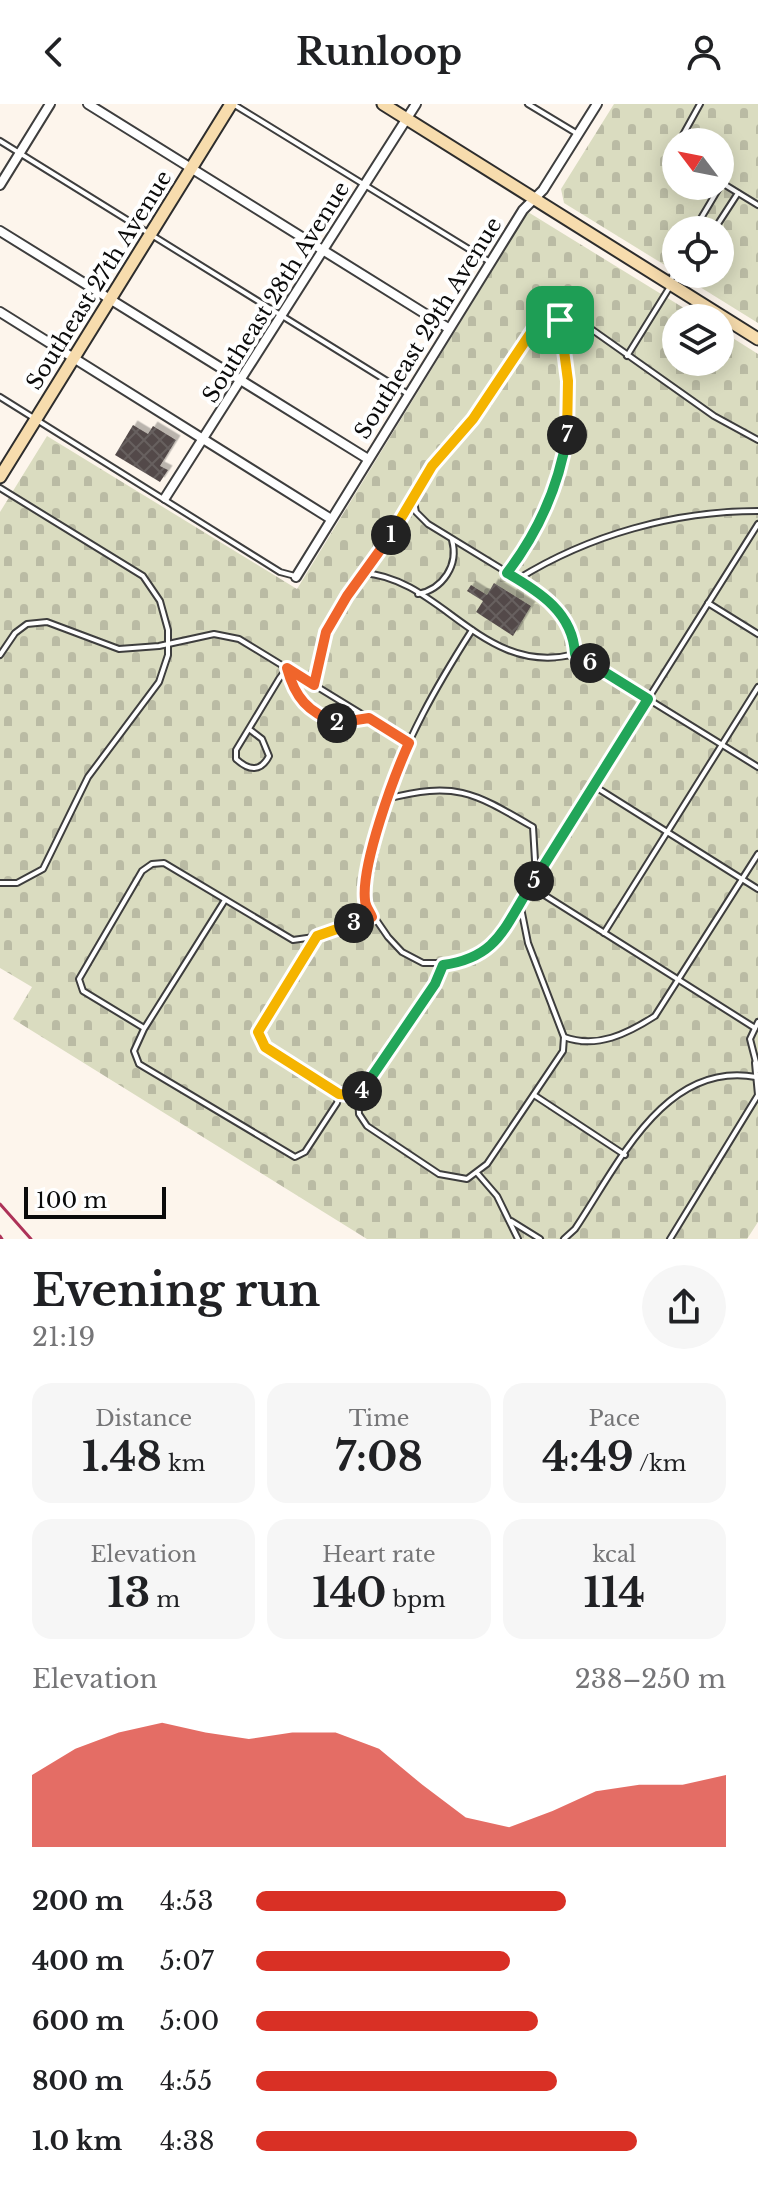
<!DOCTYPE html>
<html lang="en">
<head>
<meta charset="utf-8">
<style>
  body { margin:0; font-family:"Libre Baskerville",serif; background:#f6f6f6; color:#202124; height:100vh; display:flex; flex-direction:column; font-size:30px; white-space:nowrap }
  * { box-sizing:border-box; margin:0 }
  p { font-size:26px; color:#757577 }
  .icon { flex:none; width:44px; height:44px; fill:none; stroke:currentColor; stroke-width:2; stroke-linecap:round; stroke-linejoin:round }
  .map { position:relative; height:1135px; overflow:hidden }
  .drawer { display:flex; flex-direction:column; background:#fff; flex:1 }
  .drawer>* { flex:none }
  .needle { width:52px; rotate:302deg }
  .fabs { position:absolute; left:662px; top:24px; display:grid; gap:16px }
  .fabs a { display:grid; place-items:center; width:72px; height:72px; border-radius:50%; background:#fff; box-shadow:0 4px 20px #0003; font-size:40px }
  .scale { position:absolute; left:24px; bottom:20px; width:142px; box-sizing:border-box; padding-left:8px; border:4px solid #0b0b0b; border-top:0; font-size:22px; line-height:28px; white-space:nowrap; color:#0b0b0b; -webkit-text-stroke:6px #fff; paint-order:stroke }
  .pin { position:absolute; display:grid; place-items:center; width:68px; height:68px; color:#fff; margin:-34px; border-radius:16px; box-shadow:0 4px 12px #0006 }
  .km { position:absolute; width:40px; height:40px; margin:-20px; border-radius:50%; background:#222; color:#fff; font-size:22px; line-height:40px; text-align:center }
  .round { display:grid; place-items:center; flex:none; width:84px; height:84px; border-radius:42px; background:#f6f6f6 }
  .headline { display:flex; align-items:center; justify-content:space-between; height:136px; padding:0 32px }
  h1 { font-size:44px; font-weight:700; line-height:60px }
  .figures { display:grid; grid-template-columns:repeat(3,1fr); gap:12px; height:136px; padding:8px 32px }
  .figures div { display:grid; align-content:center; border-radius:20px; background:#f6f6f6; text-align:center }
  .figures b { font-size:40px; font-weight:700 }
  .figures small { font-size:22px; font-weight:400 }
  .figures p { font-size:22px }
  .chart { height:224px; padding:16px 32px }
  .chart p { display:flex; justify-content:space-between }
  .chart svg { width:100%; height:144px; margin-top:8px; fill:#d93025; opacity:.7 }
  ul { padding:0 32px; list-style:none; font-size:26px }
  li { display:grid; grid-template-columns:128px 96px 1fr; align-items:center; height:60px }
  li i { height:20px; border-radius:10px; background:#d93025 }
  header { display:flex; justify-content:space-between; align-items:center; height:104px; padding:0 32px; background:#fff; font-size:36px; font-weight:700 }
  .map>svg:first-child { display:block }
  .cemetery { fill:url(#cemetery-stones); fill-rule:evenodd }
  .building { fill:url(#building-cross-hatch); filter:url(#shadow) }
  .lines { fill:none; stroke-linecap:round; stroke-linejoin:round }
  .lane-casing { stroke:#3e3e3e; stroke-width:8 }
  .street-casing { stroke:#3e3e3e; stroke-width:12 }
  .secondary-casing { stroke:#2d2d2d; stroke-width:15 }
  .lane { stroke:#fff; stroke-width:4 }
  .street { stroke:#fff; stroke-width:8 }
  .secondary { stroke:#f7dcad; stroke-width:11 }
  .rail { stroke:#ad3258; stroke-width:3 }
  .split-1-casing { stroke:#fff; stroke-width:16 }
  .split-2-casing { stroke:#fff; stroke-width:16 }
  .split-3-casing { stroke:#fff; stroke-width:16 }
  .split-4-casing { stroke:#fff; stroke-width:16 }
  .split-5-casing { stroke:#fff; stroke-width:16 }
  .split-6-casing { stroke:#fff; stroke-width:16 }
  .split-7-casing { stroke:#fff; stroke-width:16 }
  .split-8-casing { stroke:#fff; stroke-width:16 }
  .split-1 { stroke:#f5b400; stroke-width:10 }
  .split-2 { stroke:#f0652b; stroke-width:10 }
  .split-3 { stroke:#f0652b; stroke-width:10 }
  .split-4 { stroke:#f5b400; stroke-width:10 }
  .split-5 { stroke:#22a559; stroke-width:10 }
  .split-6 { stroke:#22a559; stroke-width:10 }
  .split-7 { stroke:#22a559; stroke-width:10 }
  .split-8 { stroke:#f5b400; stroke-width:10 }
  .labels { text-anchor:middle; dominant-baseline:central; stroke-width:8; stroke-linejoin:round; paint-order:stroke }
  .street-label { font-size:22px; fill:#0b0b0b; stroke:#fff }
</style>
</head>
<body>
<header><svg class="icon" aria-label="back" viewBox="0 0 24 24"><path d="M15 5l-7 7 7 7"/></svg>Runloop<svg class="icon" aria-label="person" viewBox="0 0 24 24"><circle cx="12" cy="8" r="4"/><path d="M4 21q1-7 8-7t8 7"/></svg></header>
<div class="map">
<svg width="758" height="1135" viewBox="0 0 758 1135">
  <defs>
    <pattern id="cemetery-stones" width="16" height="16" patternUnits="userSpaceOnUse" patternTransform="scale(2)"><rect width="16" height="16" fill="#dadcc0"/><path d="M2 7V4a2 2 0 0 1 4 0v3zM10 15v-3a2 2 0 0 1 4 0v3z" fill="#babba4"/></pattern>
    <pattern id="building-cross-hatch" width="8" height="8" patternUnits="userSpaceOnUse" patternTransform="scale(2)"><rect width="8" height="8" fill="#534a49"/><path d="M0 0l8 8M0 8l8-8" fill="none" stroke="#67605f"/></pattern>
    <filter id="shadow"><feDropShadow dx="4.5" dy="-4.5" stdDeviation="0" flood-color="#0004"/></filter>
  </defs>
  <rect width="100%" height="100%" fill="#fdf5ec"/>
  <g class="cemetery">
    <path d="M614,0h144v219l-79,-49h41v-44h-44v42l-112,-69 -3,-14zM676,38h44v44h-44z"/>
    <polygon points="528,108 700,214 676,214 676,258 720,258 720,226 758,250 758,1118 747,1135 367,1135 13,915 32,883 0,864 0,408 47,332 297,485"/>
  </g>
  <g class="building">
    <polygon points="133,321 148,330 153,322 176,336 160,362 168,366 160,378 115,351"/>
    <polygon points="494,479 531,502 513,532 476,508 483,497 467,487 471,481 487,491"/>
  </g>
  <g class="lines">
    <g class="lane-casing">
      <g id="lane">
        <polyline points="233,0 490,158"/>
        <polyline points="528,0 576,29"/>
        <polyline points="0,37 408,290"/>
        <polyline points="679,38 700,0"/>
        <polyline points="722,79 758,101"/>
        <polyline points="694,126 722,79"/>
        <polyline points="714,126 738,89"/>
        <polyline points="671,178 676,155"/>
        <polyline points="627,252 671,181 685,170"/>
        <polyline points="0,293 280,468 295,472"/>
        <polyline points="0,384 143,472 160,497 168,526 168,551 159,578 88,673 43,765 17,779 0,779"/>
        <path d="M363,469c79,5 120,105 212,81l-1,-20 -33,-41 -113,-69 -12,-12 -3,-15"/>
        <path d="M507,469c43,-56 65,-120 61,-191 -2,-21 -6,-41 -8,-62"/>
        <path d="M518,475c71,-44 156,-68 240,-68"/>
        <path d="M418,490c25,-5 41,-29 34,-54"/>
        <polyline points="708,499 758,530"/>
        <polyline points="575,550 758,663"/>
        <polyline points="0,551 15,529 27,520 47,518 119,545 159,542 214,530 239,535 409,639"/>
        <path d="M287,566c12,39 40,59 80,48"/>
        <polyline points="314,581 326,528 347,492 389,434 432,362 473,315 538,218 577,215 714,312 758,336"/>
        <path d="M249,625l13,10 7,17c-8,16 -20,15 -33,3v-9l43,-71 8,-11"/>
        <polyline points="594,682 758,785"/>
        <path d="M386,695c70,-18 87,-7 147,28l3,50 -42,69 -32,17h-39l-21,-11 -14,-15 -24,-35 21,-97c19,-63 52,-120 87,-175"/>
        <polyline points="538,770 758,420"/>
        <polyline points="530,782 755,924"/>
        <polyline points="225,796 144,925 134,947 139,960 295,1053 305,1048 337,999 339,990 265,943 258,928 317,832"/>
        <polyline points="604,829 758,583"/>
        <polyline points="758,918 750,935 758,966"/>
        <polyline points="144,924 83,887 79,875 142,767 152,760 164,759 293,836 314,833 372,813"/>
        <path d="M564,933c33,12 63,-3 91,-21l103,-162"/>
        <polyline points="339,990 358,992 435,880 443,861"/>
        <polyline points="534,991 625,1051"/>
        <polyline points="358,992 359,1010 367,1022 439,1070 467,1075 487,1060 563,947 564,933 528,839 520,799"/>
        <polyline points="478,1070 497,1092 518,1135"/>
        <polyline points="511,1117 540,1135"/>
        <path d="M564,1135l11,-10c42,-62 89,-169 181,-152"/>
        <polyline points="670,1135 758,991 755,959"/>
      </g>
    </g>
    <g class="street-casing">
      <g id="street">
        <polyline points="88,0 448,224"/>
        <polyline points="0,81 50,0"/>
        <polyline points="0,127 368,355"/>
        <polyline points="0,208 331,415"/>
        <polyline points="165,394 416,0"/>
        <polyline points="296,473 523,106 543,86 597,0"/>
      </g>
    </g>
    <g class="secondary-casing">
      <g id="secondary">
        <polyline points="383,0 758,235"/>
        <polyline points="0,373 231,0"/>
      </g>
    </g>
    <use href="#lane" class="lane"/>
    <use href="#street" class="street"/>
    <use href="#secondary" class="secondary"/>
    <g class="rail">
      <polyline points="0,1100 31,1135"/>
      <polyline points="0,1132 2,1135"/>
    </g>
  </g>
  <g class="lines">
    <g class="split-1-casing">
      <polyline id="split-1" points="391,431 432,362 473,315 538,218 560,216"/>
    </g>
    <g class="split-2-casing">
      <path id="split-2" d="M337,619c-29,-11 -42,-25 -50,-55l27,17 12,-53 21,-36 44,-61"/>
    </g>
    <g class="split-3-casing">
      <path id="split-3" d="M337,619l32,-5 40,25c-15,33 -48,122 -44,157 0,6 5,12 7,17l-18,6"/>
    </g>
    <g class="split-4-casing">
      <polyline id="split-4" points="354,819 317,832 258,928 265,943 339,990 358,992 362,987"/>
    </g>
    <g class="split-5-casing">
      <path id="split-5" d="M362,987l73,-107 8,-19c58,-8 62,-42 91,-84"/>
    </g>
    <g class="split-6-casing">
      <polyline id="split-6" points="534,777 648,595 590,559"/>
    </g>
    <g class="split-7-casing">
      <path id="split-7" d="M567,331c-8,51 -28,96 -60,138 33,19 66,40 68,81l15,9"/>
    </g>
    <g class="split-8-casing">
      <polyline id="split-8" points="560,216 568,277 567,331"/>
    </g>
    <use href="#split-1" class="split-1"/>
    <use href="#split-2" class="split-2"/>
    <use href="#split-3" class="split-3"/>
    <use href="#split-4" class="split-4"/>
    <use href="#split-5" class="split-5"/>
    <use href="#split-6" class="split-6"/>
    <use href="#split-7" class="split-7"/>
    <use href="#split-8" class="split-8"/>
  </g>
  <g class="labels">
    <g class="street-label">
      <text transform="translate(99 176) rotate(-58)">Southeast 27th Avenue</text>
      <text transform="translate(276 188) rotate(-58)">Southeast 28th Avenue</text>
      <text transform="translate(428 224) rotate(-58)">Southeast 29th Avenue</text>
    </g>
  </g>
</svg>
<div class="fabs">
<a><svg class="needle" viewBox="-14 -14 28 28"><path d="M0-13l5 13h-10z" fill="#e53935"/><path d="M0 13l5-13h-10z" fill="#757577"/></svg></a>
<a><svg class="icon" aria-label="locate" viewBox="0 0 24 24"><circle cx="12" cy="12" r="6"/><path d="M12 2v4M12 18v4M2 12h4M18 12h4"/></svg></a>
<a><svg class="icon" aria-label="layers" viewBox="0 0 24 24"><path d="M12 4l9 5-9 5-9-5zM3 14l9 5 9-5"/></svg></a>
</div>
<div class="scale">100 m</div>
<div class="pin" style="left:560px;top:216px;background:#1e9e55"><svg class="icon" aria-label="arrive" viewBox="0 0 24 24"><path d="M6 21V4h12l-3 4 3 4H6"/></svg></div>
<b class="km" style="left:391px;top:431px">1</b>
<b class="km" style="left:337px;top:619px">2</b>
<b class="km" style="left:354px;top:819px">3</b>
<b class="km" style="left:362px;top:987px">4</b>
<b class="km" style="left:534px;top:777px">5</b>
<b class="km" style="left:590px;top:559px">6</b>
<b class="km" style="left:567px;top:331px">7</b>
</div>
<section class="drawer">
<div class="headline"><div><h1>Evening run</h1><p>21:19</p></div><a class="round"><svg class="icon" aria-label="share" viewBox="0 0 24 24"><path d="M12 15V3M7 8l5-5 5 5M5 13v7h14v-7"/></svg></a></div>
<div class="figures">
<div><p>Distance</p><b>1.48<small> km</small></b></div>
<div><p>Time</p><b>7:08</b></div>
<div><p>Pace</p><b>4:49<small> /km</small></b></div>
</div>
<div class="figures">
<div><p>Elevation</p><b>13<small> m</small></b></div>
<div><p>Heart rate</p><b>140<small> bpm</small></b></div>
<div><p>kcal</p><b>114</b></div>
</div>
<div class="chart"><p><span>Elevation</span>238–250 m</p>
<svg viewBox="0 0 160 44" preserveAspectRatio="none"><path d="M0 44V22L10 14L20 9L30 6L40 9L50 11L60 9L70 9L80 14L90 25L100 35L110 38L120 33L130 27L140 25L150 25L160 22V44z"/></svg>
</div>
<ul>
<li><b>200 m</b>4:53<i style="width:66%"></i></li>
<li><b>400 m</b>5:07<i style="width:54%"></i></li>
<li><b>600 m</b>5:00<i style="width:60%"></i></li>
<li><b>800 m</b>4:55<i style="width:64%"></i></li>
<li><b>1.0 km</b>4:38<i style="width:81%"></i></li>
</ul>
</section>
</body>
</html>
